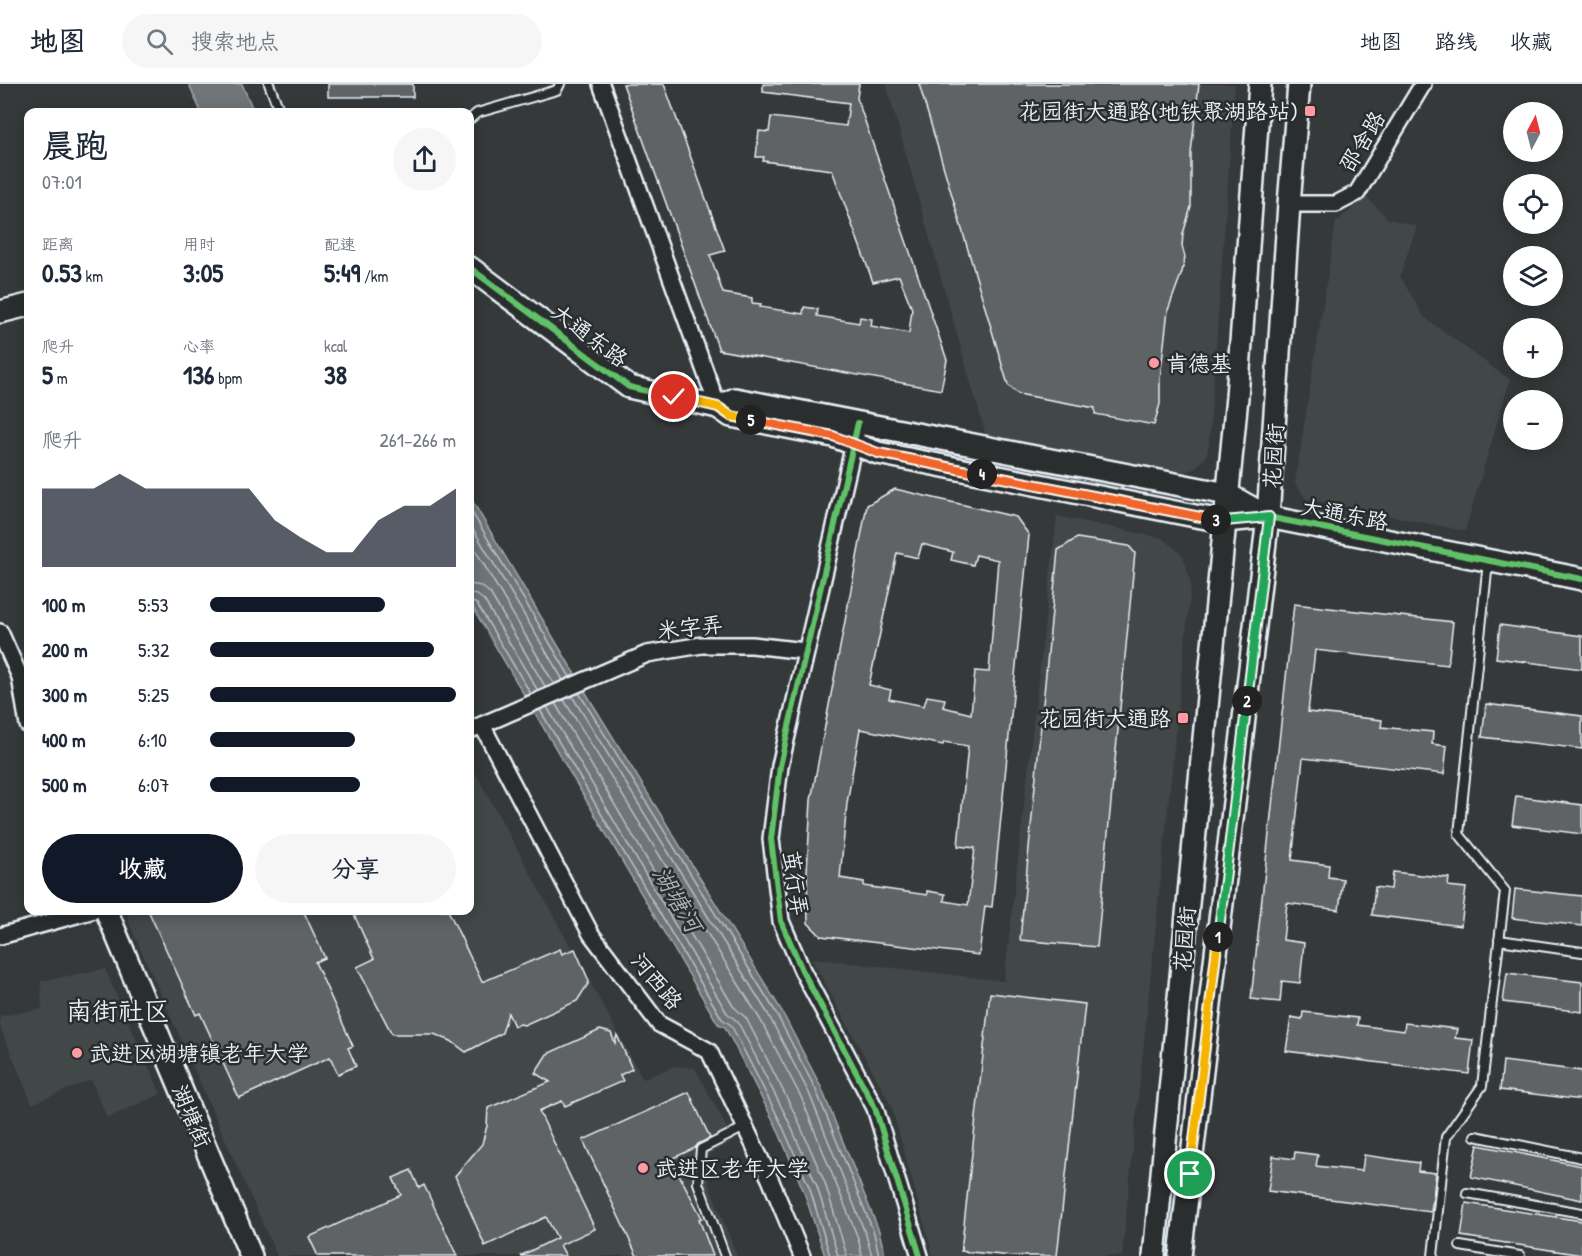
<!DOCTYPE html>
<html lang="zh">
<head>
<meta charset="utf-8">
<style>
  body { margin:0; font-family:"Patrick Hand","LXGW WenKai TC",sans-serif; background:#f6f6f7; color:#1f2937; height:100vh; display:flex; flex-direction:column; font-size:22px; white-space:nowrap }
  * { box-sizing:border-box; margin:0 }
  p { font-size:20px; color:#747a83 }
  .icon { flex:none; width:33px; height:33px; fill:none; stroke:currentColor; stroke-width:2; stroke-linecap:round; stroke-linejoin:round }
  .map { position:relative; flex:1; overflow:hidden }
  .details { position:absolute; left:24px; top:24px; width:450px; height:807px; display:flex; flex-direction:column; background:#fff; border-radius:12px; box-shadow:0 3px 15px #0003 }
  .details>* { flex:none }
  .needle { width:39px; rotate:7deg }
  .tools { position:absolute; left:1503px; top:18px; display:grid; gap:12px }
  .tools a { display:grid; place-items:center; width:60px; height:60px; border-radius:50%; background:#fff; box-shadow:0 3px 15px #0003; font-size:30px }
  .pin { position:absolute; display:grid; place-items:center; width:51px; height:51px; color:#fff; margin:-26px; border:3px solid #fff; border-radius:50%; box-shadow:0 2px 6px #0007 }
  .km { position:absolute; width:30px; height:30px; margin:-15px; border-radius:50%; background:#222; color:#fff; font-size:16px; line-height:30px; text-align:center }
  .round { display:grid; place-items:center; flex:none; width:63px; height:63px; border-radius:32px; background:#f6f6f7 }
  .head { display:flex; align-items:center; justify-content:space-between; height:102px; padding:0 18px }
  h1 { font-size:33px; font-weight:700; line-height:45px }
  .figures { display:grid; grid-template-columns:repeat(3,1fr); gap:9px; height:102px; padding:6px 18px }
  .figures div { display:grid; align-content:center }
  .figures b { font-size:26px; font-weight:700 }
  .figures small { font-size:16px; font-weight:400 }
  .figures p { font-size:16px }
  .chart { height:168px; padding:12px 18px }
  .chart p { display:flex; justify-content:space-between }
  .chart svg { width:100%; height:108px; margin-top:6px; fill:#111827; opacity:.7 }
  .cta { display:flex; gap:12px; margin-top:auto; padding:12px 18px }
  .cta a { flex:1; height:69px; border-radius:36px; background:#111827; color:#fff; font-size:24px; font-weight:700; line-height:69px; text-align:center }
  .cta a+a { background:#f6f6f7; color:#1f2937 }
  ul { padding:0 18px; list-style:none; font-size:20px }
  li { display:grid; grid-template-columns:96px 72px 1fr; align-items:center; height:45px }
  li i { height:15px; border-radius:8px; background:#111827 }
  header { display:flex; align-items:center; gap:36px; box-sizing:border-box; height:84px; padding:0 30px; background:#fff; border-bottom:2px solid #e0e1e3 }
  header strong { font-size:28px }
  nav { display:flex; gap:33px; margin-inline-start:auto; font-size:21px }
  .search { width:420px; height:54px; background:#f6f6f7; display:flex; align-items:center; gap:15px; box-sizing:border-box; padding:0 21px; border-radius:33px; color:#747a83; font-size:22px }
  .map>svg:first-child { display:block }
  .built { fill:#424647 }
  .water { fill:#707579; stroke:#a0a7ac; stroke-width:1.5 }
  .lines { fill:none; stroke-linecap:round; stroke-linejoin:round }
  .shore { stroke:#b8bfc5; stroke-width:1.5 }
  .building { fill:#5f6365; stroke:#e8f1f8; stroke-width:1.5; fill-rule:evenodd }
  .lane-casing { stroke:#e8f1f8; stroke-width:12 }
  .street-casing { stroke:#e8f1f8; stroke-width:20 }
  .secondary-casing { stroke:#e8f1f8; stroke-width:26 }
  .lane { stroke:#2a2d2e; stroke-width:8 }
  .street { stroke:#2a2d2e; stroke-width:15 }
  .secondary { stroke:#2a2d2e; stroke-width:21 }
  .cycleway-casing { stroke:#2a2d2e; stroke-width:10 }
  .cycleway { stroke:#61c268; stroke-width:6 }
  .split-1-casing { stroke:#fff; stroke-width:12 }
  .split-2-casing { stroke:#fff; stroke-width:12 }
  .split-3-casing { stroke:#fff; stroke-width:12 }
  .split-4-casing { stroke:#fff; stroke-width:12 }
  .split-5-casing { stroke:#fff; stroke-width:12 }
  .split-6-casing { stroke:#fff; stroke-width:12 }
  .split-1 { stroke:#f5b400; stroke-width:8 }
  .split-2 { stroke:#22a559; stroke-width:8 }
  .split-3 { stroke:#22a559; stroke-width:8 }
  .split-4 { stroke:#f0652b; stroke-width:8 }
  .split-5 { stroke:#f0652b; stroke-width:8 }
  .split-6 { stroke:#f5b400; stroke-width:8 }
  .poi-dot { fill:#ff9aa2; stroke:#2a2d2e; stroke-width:2 }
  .labels { text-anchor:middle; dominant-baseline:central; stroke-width:5; stroke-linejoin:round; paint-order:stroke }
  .poi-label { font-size:22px; fill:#e8f1f8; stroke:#2a2d2e; text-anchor:start }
  .street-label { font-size:22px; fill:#e8f1f8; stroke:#2a2d2e }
  .water-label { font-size:24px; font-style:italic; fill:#acb3b8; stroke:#2a2d2e }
  .quarter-label { font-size:26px; fill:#e8f1f8; stroke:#2a2d2e }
</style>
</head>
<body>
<header>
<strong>地图</strong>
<div class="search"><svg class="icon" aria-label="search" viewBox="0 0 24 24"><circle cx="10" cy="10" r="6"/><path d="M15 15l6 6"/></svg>搜索地点</div>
<nav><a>地图</a><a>路线</a><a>收藏</a></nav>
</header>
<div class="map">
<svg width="1582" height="1172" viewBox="0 0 1582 1172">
  <rect width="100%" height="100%" fill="#35393a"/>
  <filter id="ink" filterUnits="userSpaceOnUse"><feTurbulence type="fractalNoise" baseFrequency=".0167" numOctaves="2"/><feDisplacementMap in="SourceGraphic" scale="12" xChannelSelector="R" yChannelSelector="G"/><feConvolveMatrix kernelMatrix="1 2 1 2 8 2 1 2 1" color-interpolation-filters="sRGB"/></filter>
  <g filter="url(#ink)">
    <g class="built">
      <polygon points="886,0 1235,0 1209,359 1206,373 1194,385 1179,390 987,356"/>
      <polygon points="1366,113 1388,135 1417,142 1400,192 1424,233 1510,296 1465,447 1306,415 1295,399 1336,138"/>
      <polygon points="1057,432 1162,454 1183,471 1191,500 1122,1172 933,1172 891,1021 811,874 1004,897"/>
      <polygon points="470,679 643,995 675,982 695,984 734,1057 707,1071 708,1097 737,1172 277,1172 129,839 127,827 470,826"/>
      <polygon points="105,885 161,1010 107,1034 91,996 32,1020 0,943 0,932 42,925 41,897"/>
    </g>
    <g class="water">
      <polygon points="189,0 242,0 254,28 201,28"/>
      <polygon points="470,413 592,619 780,924 821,1003 879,1147 885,1172 825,1172 804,1108 776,1042 725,943 718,940 470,519"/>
    </g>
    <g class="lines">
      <g class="shore">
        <polyline points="470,425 570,593"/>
        <polyline points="470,440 563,596"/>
        <polyline points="470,457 554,600"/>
        <polyline points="470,500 481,502 490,509 546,604"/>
        <polyline points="470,509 477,511 484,516 538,607"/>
        <polyline points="470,517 477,520 531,610"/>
        <polyline points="579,609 775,927 816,1006 874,1149 879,1172"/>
        <polyline points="572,612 768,930 809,1009 866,1151 872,1172"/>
        <polyline points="564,616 760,935 801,1013 858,1154 862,1172"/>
        <polyline points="555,619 733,922 746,934 796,1032 825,1099 847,1172"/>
        <polyline points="547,623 727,929 738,938 788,1036 817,1102 838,1172"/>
        <polyline points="540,626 722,935 731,941 781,1039 810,1105 830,1172"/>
      </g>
    </g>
    <g class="building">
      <rect x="328" y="0" width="85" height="13"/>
      <polygon points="623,0 664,0 725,167 710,171 723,209 752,214 752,219 761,220 760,223 803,230 804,223 818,225 817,232 859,239 860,233 872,235 871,242 909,249 912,225 899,192 873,198 832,86 763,77 764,73 756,73 759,47 769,48 771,33 846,42 849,19 763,8 763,0 859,0 857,14 947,276 941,306 719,266"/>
      <polygon points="919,0 1199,0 1191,69 1191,123 1183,150 1182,162 1185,173 1182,188 1168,226 1160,295 1160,320 1154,341 1095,330 1095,324 1018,310 1008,301"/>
      <path d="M895,405l121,28 13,18 -37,372 -7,-1 -6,49 -158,-19 -13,-13 -1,-52 4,-71 56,-295zM922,460l31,8 -2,8 22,5 3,-10 22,5 -9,112 -14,-1 -4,43 -28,-7 2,-8 -18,-3 -3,10 -35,-7 2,-9 -22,-5 28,-132 21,5zM860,645l83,16 1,-3 24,4 -10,100 17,2 -7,57 -24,-4 1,-7 -18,-3v4l-63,-9v-4l-24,-4 7,-75z"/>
      <polygon points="1077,454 1129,462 1135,469 1097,863 1020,856 1058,466"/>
      <polygon points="1294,520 1453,538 1448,581 1315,566 1308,628 1382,636 1381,643 1433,648 1432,660 1447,662 1444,690 1303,674 1292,776 1329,781 1328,793 1343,795 1339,826 1287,819 1283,856 1304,859 1300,899 1282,897 1280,918 1251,915"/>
      <polygon points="1500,541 1582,552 1582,585 1496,574"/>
      <polygon points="1486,620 1582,632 1582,665 1482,653"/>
      <polygon points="1516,712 1582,721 1582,750 1512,741"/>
      <polygon points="1393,788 1449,794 1448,802 1466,804 1461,842 1372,831 1375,803 1391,805"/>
      <polygon points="1515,805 1582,812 1582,842 1512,834"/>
      <polygon points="148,826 303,826 325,874 315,878 353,962 348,964 356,982 338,990 330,973 239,1014 200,929 196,931"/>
      <polygon points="352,826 448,826 482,898 560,865 562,870 575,865 589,897 588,900 577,917 524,941 520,940 514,942 508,929 502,949 466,968 451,957 434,950 392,950 357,883 374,875"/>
      <polygon points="1507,889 1582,898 1582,928 1503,918"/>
      <polygon points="990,909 1085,920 1057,1172 1012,1172 961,1167"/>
      <polygon points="1303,928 1358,934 1357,941 1404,947 1405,939 1457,945 1455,954 1473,956 1469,990 1286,967 1291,933 1302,935"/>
      <polygon points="600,946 611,949 615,959 617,951 632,985 620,991 623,997 565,1022 562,1017 539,1027 595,1145 560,1161 566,1172 520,1172 557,1154 546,1133 485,1162 455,1092 482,1060 487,1042 488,1024 550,998 535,989 547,970"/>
      <polygon points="1503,977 1582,987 1582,1016 1500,1006"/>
      <polygon points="689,1008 710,1054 698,1060 695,1064 671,1075 702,1134 699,1135 713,1172 637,1172 583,1056"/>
      <polygon points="1478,1061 1582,1082 1582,1116 1471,1093"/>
      <polygon points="1295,1068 1318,1071 1316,1082 1362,1087 1364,1071 1419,1079 1418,1087 1436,1089 1431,1128 1268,1107 1273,1072 1294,1075"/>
      <polygon points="411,1086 419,1104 424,1101 457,1172 318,1172 309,1153 401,1111 393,1094"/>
      <polygon points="1466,1119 1582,1137 1582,1171 1461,1152"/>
    </g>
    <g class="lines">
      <g class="lane-casing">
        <g id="lane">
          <polyline points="269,0 280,28"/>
          <polyline points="470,35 477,29 557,6 560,0"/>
          <polyline points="1499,856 1582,868"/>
          <polyline points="1475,1052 1582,1074"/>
          <polyline points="1467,1109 1582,1129"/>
          <polyline points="1460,1162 1520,1172"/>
          <polyline points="725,1172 698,1099 701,1065 745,1043"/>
          <polyline points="1433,1172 1446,1053 1482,1002 1505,807 1459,750 1488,478"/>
        </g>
      </g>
      <g class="street-casing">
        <g id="street">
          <polyline points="601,0 718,323"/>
          <polyline points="1289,120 1336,120 1357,109 1423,0"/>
          <polyline points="856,351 780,682 771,755 781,837 802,886 875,1024 920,1172"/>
          <polyline points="0,548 20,593 28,641"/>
          <polyline points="482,641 591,850 659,940 709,967 770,1095 802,1172"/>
          <polyline points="470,646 647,570 702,561 752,561 805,567"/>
          <polyline points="0,852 94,826"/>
        </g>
      </g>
      <g class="secondary-casing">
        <g id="secondary">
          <polyline points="470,184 629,303 718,323 731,332 833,352 878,369 1195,432 1224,437 1268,433 1582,495"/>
          <polyline points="0,228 28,221"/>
          <polyline points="718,323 735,315 1227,410 1268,433"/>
          <polyline points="106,826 251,1172"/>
          <polyline points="1154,1172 1237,313 1260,0"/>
          <polyline points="1180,1172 1268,433 1289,120 1299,0"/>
        </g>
      </g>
      <use href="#lane" class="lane"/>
      <use href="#street" class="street"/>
      <use href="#secondary" class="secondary"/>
      <g class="cycleway-casing">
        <g id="cycleway">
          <polyline points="470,184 629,303 718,323 731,332 833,352 878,369 1195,432 1224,437 1268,433 1582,495"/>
          <polyline points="858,339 780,682 771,755 781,837 802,886 875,1024 920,1172"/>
        </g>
      </g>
      <use href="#cycleway" class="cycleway"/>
    </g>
  </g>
  <g class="lines" filter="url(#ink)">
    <g class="split-1-casing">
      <polyline id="split-1" points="1190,1090 1218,853"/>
    </g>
    <g class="split-2-casing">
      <polyline id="split-2" points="1218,853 1247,617"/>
    </g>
    <g class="split-3-casing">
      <polyline id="split-3" points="1216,436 1224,437 1269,433 1247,617"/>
    </g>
    <g class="split-4-casing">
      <polyline id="split-4" points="982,390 1216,436"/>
    </g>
    <g class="split-5-casing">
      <polyline id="split-5" points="751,336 833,352 878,369 982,390"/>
    </g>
    <g class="split-6-casing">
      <polyline id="split-6" points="674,313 718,323 731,332 751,336"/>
    </g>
    <use href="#split-1" class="split-1"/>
    <use href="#split-2" class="split-2"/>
    <use href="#split-3" class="split-3"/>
    <use href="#split-4" class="split-4"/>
    <use href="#split-5" class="split-5"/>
    <use href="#split-6" class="split-6"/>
  </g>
  <g class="poi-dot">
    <rect x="1304" y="21" width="12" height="12" rx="3"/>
    <circle cx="1154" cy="279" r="6"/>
    <rect x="1177" y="628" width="12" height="12" rx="3"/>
    <circle cx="77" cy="969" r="6"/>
    <circle cx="643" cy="1084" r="6"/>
  </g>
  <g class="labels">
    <g class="poi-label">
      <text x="1298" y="27" text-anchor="end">花园街大通路(地铁聚湖路站)</text>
      <text x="1166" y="279">肯德基</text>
      <text x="1171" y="634" text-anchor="end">花园街大通路</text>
      <text x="89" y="969">武进区湖塘镇老年大学</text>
      <text x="655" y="1084">武进区老年大学</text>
    </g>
    <g class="street-label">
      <text transform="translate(1362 57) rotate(-59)">邵舍路</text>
      <text transform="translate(590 251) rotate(37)">大通东路</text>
      <text transform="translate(1273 372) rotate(-86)">花园街</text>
      <text transform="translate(1345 430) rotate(11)">大通东路</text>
      <text transform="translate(690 543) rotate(-6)">米字弄</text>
      <text transform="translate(796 799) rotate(82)">茧行弄</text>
      <text transform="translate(1184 855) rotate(-85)">花园街</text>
      <text transform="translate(657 897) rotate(50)">河西路</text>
      <text transform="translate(192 1032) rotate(67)">湖塘街</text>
    </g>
    <g class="water-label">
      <text transform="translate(678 815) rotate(59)">湖塘河</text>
    </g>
    <g class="quarter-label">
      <text x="118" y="926">南街社区</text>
    </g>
  </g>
</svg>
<div class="tools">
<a><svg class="needle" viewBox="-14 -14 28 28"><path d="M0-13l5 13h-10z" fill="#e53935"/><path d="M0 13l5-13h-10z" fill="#747a83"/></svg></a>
<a><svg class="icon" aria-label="locate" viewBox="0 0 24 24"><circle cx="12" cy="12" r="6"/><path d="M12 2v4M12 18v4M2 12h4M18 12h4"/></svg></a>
<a><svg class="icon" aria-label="layers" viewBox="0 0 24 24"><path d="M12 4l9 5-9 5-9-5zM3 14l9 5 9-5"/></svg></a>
<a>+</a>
<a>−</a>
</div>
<div class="pin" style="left:1190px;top:1090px;background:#1e9e55"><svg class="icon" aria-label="arrive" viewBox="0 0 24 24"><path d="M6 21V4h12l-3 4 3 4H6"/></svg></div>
<div class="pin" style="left:674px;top:313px;background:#d93025"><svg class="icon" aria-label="check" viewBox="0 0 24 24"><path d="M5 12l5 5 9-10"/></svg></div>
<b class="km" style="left:1218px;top:853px">1</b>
<b class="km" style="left:1247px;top:617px">2</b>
<b class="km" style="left:1216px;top:436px">3</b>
<b class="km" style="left:982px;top:390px">4</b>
<b class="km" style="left:751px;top:336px">5</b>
<section class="details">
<div class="head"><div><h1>晨跑</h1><p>07:01</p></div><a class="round"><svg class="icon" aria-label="share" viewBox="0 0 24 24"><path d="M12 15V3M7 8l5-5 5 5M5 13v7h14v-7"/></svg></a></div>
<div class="figures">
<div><p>距离</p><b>0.53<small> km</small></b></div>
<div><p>用时</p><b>3:05</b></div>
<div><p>配速</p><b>5:49<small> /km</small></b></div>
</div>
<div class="figures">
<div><p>爬升</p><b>5<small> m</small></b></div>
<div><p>心率</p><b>136<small> bpm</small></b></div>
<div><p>kcal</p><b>38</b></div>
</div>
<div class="chart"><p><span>爬升</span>261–266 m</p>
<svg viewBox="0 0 160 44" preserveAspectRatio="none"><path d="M0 44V12L10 12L20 12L30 6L40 12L50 12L60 12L70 12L80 12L90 25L100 32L110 38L120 38L130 25L140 19L150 19L160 12V44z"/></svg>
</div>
<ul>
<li><b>100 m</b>5:53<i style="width:71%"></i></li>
<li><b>200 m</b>5:32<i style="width:91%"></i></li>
<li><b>300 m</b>5:25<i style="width:100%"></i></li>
<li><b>400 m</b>6:10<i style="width:59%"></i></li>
<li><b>500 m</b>6:07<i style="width:61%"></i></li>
</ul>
<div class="cta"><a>收藏</a><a>分享</a></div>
</section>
</div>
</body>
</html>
